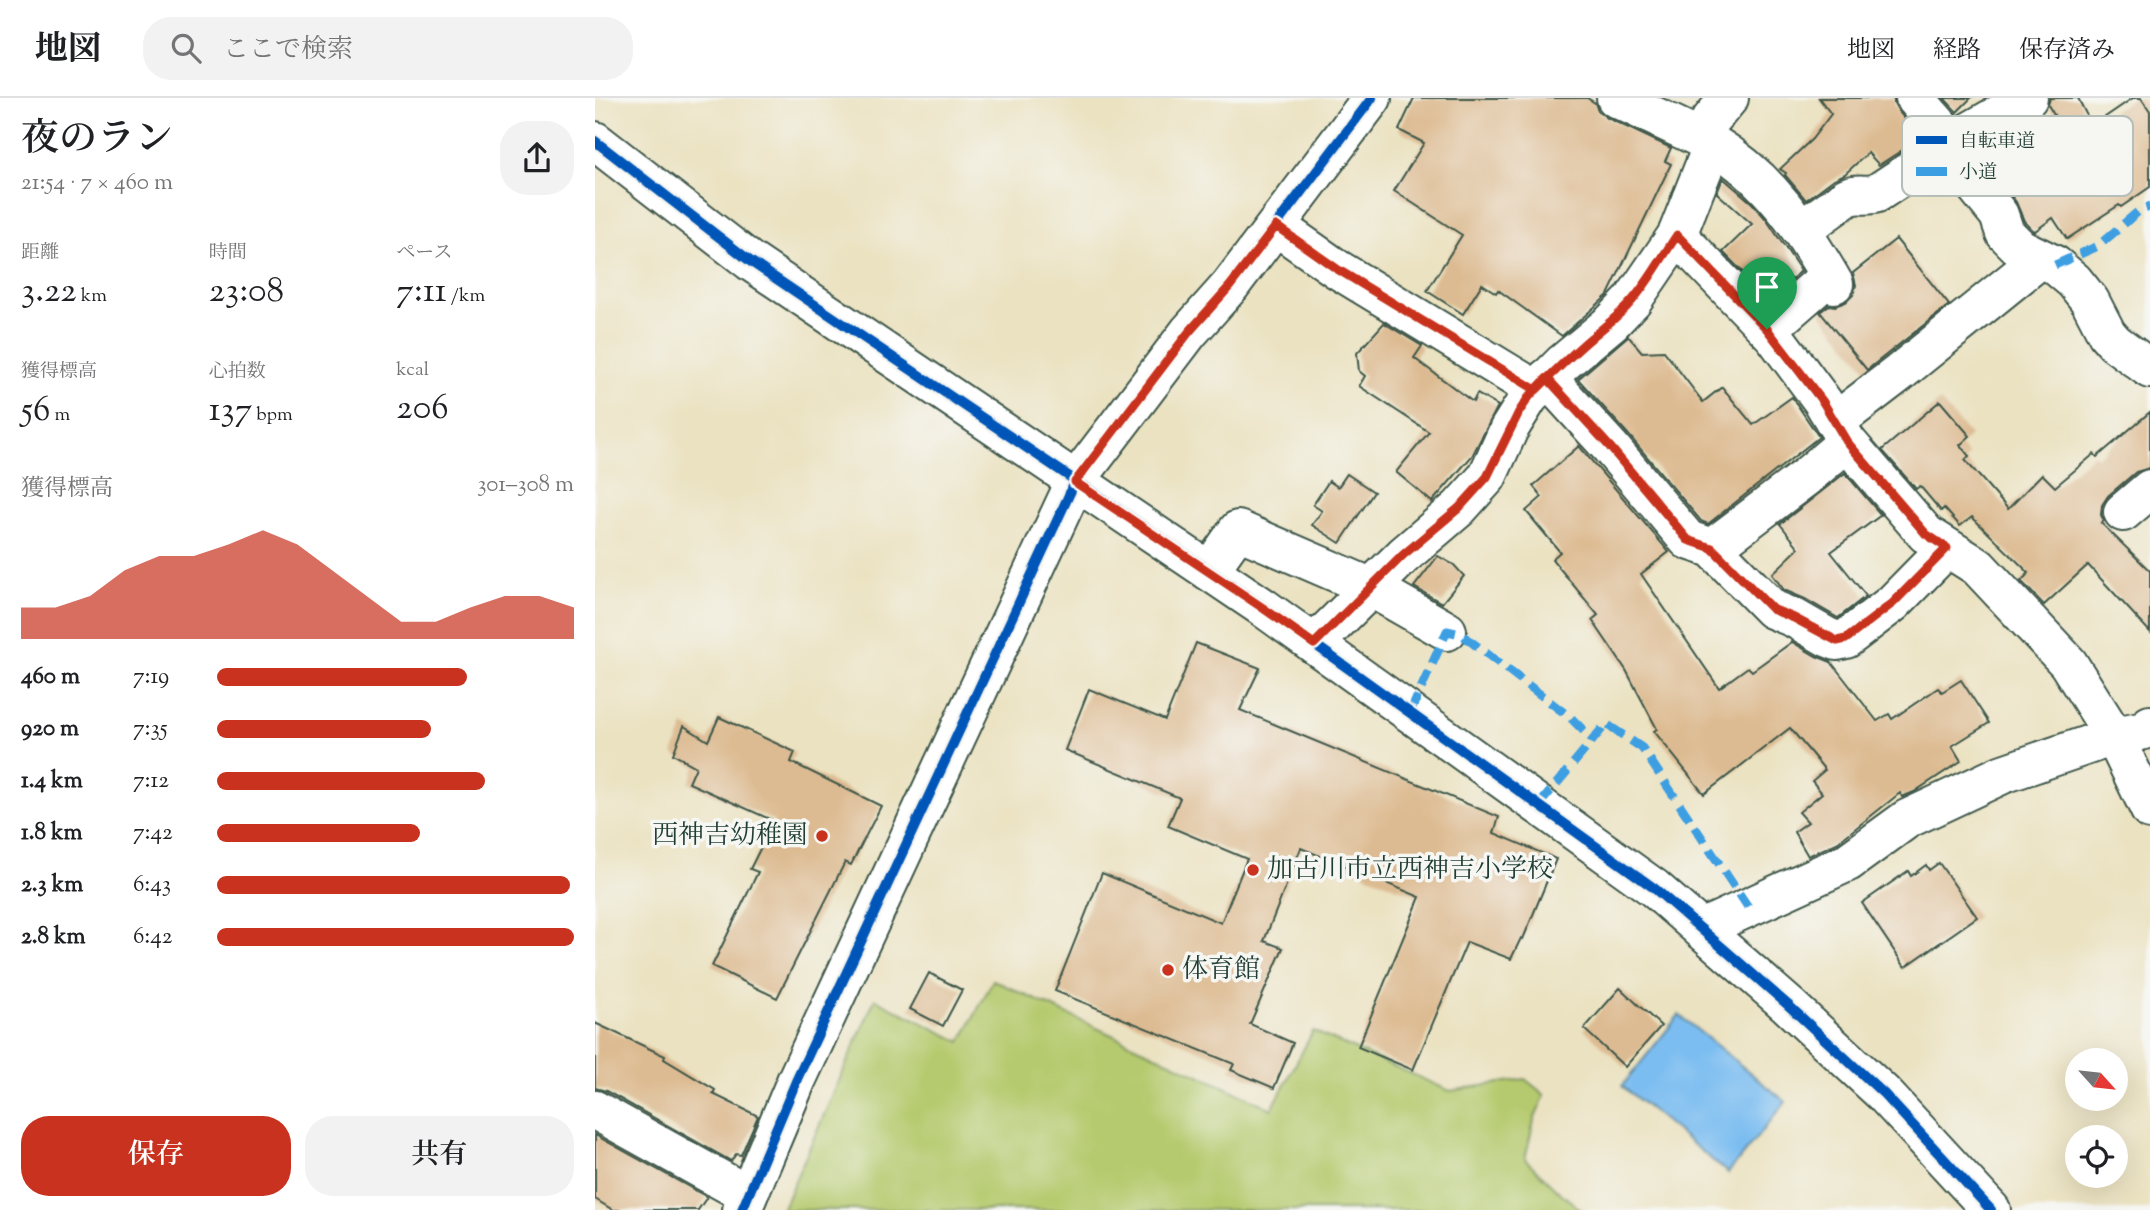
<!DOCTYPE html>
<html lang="ja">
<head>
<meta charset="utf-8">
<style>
  body { margin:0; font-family:"Sorts Mill Goudy","Noto Serif JP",serif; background:#f2f2f2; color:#202124; height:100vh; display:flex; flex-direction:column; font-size:26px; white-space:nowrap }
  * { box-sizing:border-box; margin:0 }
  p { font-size:23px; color:#757577 }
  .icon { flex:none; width:38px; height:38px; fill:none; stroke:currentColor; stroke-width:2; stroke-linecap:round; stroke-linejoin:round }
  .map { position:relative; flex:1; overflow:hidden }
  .drawer { display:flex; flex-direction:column; background:#fff; width:595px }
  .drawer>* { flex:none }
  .needle { width:46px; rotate:117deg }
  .buttons { position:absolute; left:1470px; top:950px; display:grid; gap:14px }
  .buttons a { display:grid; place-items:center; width:63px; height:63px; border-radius:50%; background:#fff; box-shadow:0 7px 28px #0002; font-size:35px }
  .pin { position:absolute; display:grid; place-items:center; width:60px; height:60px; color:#fff; margin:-72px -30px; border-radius:50% 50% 50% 0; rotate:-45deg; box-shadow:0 0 7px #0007 }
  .pin .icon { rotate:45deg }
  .round { display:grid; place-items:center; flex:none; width:74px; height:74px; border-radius:28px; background:#f2f2f2 }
  .summary { display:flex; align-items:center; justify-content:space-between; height:119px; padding:0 21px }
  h1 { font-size:38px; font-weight:600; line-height:52px }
  .metrics { display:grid; grid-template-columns:repeat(3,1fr); gap:10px; height:119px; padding:7px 21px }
  .metrics div { display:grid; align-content:center }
  .metrics b { font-size:35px; font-weight:600 }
  .metrics small { font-size:19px; font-weight:400 }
  .metrics p { font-size:19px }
  .chart { height:196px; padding:14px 21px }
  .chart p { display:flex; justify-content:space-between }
  .chart svg { width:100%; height:126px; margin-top:7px; fill:#c8321e; opacity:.7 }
  .action { display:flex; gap:14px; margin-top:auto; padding:14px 21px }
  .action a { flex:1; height:80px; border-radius:28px; background:#c8321e; color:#fff; font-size:28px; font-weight:600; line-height:80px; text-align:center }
  .action a+a { background:#f2f2f2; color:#202124 }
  ul { padding:0 21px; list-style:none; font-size:23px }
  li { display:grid; grid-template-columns:112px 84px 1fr; align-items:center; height:52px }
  li i { height:18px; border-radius:9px; background:#c8321e }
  header { display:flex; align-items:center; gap:42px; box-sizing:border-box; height:98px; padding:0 35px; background:#fff; border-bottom:2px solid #e0e0e0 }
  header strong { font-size:33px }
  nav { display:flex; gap:38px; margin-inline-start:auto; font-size:24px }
  .search { width:490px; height:63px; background:#f2f2f2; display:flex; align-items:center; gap:18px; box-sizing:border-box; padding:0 24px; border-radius:28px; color:#757577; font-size:26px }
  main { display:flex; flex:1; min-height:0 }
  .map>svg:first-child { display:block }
  .green { fill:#b5ca6e; stroke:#6a8451; stroke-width:2 }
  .water { fill:#7bbdf1; stroke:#4d7d92; stroke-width:2 }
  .building { fill:#ddbb92 }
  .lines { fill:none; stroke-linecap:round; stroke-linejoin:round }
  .minor-casing { stroke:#3e5649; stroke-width:42 }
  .minor { stroke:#fff; stroke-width:38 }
  .quiet { stroke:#3c9ee2; stroke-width:9; stroke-dasharray:18 9; stroke-linecap:butt }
  .cycleway-casing { stroke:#f6f6f2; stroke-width:15 }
  .cycleway { stroke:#0057b8; stroke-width:10 }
  .route-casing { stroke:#fff; stroke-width:14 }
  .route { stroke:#c8321e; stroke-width:9 }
  .poi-dot { fill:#c8321e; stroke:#f6f6f2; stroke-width:2.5 }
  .labels { text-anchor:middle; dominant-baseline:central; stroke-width:7; stroke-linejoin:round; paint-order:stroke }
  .poi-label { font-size:26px; fill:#1f3d34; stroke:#f6f6f2; text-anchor:start }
  .key { fill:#f6f6f2; stroke:#b6beb9; stroke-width:2 }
  .key-label { font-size:19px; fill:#1f3d34 }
</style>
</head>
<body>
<header>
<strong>地図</strong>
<div class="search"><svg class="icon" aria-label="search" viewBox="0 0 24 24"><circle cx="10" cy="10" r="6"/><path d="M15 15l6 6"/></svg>ここで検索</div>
<nav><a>地図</a><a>経路</a><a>保存済み</a></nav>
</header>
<main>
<section class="drawer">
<div class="summary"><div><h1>夜のラン</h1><p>21:54 · 7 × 460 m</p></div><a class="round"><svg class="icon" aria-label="share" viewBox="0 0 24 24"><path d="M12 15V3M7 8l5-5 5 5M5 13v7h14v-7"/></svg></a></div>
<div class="metrics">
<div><p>距離</p><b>3.22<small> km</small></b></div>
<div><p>時間</p><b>23:08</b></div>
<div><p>ペース</p><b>7:11<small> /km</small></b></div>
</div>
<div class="metrics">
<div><p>獲得標高</p><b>56<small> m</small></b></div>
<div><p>心拍数</p><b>137<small> bpm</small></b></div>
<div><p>kcal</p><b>206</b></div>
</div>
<div class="chart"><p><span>獲得標高</span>301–308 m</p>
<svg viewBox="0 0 160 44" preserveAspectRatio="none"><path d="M0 44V33L10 33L20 29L30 20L40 15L50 15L60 11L70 6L80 11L90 20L100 29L110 38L120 38L130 33L140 29L150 29L160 33V44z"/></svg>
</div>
<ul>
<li><b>460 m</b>7:19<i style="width:70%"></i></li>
<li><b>920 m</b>7:35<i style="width:60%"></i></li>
<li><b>1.4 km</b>7:12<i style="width:75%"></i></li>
<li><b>1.8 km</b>7:42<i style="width:57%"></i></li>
<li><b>2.3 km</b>6:43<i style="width:99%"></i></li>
<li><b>2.8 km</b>6:42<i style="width:100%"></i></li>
</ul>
<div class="action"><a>保存</a><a>共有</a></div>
</section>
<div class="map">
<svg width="1555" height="1112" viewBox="0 0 1555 1112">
  <rect width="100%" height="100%" fill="#f6f6f2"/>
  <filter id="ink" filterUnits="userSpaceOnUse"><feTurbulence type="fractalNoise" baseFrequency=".0143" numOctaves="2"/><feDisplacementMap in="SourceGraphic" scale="14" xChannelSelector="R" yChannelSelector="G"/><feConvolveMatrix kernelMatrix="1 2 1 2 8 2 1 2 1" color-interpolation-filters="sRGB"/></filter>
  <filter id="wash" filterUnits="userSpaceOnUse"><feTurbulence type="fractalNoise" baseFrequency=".00686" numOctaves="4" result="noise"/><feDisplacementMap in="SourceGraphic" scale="28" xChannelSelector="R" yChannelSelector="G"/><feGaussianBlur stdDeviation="1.57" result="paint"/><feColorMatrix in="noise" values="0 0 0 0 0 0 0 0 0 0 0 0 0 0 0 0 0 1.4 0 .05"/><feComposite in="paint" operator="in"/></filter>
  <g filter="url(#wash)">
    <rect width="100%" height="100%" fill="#ebe2c1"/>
    <polygon class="green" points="398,882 677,1011 718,933 855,993 930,981 950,997 939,1022 930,1061 962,1092 986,1112 187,1112 280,901 366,944"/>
    <polygon class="water" points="1084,917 1191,1004 1133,1075 1027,988"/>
    <g id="blocks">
      <g class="building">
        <polygon points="819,0 992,0 1000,5 1003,13 1012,20 1076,50 1070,63 1076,66 1013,197 967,238 903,192 901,195 887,186 868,216 832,193 867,137 799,93 829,45 804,32"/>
        <polygon points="1224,0 1299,0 1299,5 1304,14 1326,40 1284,67 1273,55 1250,76 1239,81 1211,102 1190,77 1191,75 1185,71 1217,41 1236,16"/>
        <polygon points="1349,0 1376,0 1362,14"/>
        <polygon points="1455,0 1483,0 1497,28 1538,0 1546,0 1555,13 1555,89 1526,109 1524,107 1472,141 1458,120 1440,133 1438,132 1429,123 1421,104 1411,91 1423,82 1417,74 1470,35 1453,7"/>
        <polygon points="1128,80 1157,105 1171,121 1206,173 1174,201 1128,154 1157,126 1122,95"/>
        <polygon points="1301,141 1354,207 1272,272 1225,214 1234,207 1240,208 1251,204 1258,197 1261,187 1258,175"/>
        <polygon points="789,225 827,248 819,260 878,304 882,296 903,308 877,358 837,404 801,374 834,334 764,288 770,278 764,273 762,255"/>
        <polygon points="1033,238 1047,254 1069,253 1108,304 1127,289 1158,327 1197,299 1224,339 1113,426 1106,423 1032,335 983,281"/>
        <polygon points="1345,303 1375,338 1365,347 1374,358 1370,362 1413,411 1447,376 1460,389 1499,356 1502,359 1555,314 1555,370 1541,374 1513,398 1507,407 1506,417 1509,423 1506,425 1555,473 1555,534 1493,467 1449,507 1426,483 1434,475 1377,419 1365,428 1349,410 1346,413 1325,388 1321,391 1287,352"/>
        <polygon points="984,348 1074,454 1046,476 1124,590 1153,569 1157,573 1197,544 1221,558 1236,564 1282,623 1294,616 1297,621 1343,590 1347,594 1366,582 1394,625 1357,648 1366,663 1319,694 1307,699 1305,695 1242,745 1213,758 1199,734 1213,724 1204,714 1227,695 1217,683 1230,672 1195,630 1109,696 1059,633 1062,631 1031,572 997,522 1003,517 957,461 965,454 931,413 947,399 938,388"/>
        <polygon points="1250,375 1286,417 1236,454 1271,498 1243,520 1210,501 1189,492 1177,476 1204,450 1185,426"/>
        <polygon points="752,376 779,394 745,445 717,427 727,413 718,407 734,383 743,389"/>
        <polygon points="843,458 859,467 869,478 847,505 819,489"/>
        <polygon points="601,545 665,570 645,612 904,719 899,735 961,761 928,841 926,840 916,861 872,844 818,972 763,949 825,799 706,750 669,843 688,850 655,926 698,945 679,990 636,972 639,966 460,893 507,775 626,825 652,761 573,728 585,700 470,652 494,591 570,622"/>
        <polygon points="124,619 200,654 196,664 286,708 256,767 250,764 182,900 117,868 163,774 155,771 179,723 94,685 101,669 78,656 89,628 113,643"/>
        <polygon points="1344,765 1382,819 1310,869 1267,805 1313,773 1316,778 1331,767 1334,772"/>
        <polygon points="334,875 367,892 348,928 315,911"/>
        <polygon points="1025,890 1066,928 1030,969 989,931"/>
        <polygon points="0,925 70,958 69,961 120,992 118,996 163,1018 146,1057 141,1056 136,1063 11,993 0,990"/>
        <polygon points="0,1037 112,1099 103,1112 18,1112 0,1101"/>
      </g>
    </g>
  </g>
  <g filter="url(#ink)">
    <use href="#blocks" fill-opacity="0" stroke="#3e5649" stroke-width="2"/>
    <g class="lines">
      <g class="minor-casing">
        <g id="minor">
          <polyline points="1021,0 1118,46 1082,137 1179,238 1228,304 1252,344 1331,436 1383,469 1473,565 1519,638 1555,712"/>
          <polyline points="1320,0 1358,43"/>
          <polyline points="1106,41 1115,23 1134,0"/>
          <polyline points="0,43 155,163 669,510 1059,790 1193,907 1289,996 1396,1112"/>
          <path d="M1118,46c57,35 88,82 121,140"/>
          <polyline points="1350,50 1404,117 1410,135 1425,150 1460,167 1479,183 1495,203 1512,236 1520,245 1555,271"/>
          <polyline points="681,128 742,171 941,292"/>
          <path d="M1206,132l46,-33c10,-5 20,0 30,-4l68,-45 8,-7 75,-43"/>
          <polyline points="1173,231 1234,178"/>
          <polyline points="952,280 1015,349 1093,442 1117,450 1177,511 1199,520 1232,539 1242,543 1251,541 1298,505 1352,450"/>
          <polyline points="1240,324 1304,275 1445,161"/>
          <polyline points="1528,414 1555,391"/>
          <polyline points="1117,450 1212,378 1252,344"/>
          <polyline points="614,473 643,432 775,489 852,533"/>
          <polyline points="719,546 809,457 864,410 892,379 914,331 934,299 968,265 1017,224 1037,203 1082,137"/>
          <polyline points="1106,831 1253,764 1312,721 1408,676 1519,638 1550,632 1555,627"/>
          <polyline points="0,1012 153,1097"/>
          <polyline points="147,1112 202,981 480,384 594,234 635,188 777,0"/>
        </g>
      </g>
      <use href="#minor" class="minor"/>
      <g class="quiet">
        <polyline points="1460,167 1503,148 1545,112 1555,109"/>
        <polyline points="815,615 852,533 866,536 976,620 998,642"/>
        <polyline points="944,707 1011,626 1047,650 1153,809"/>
      </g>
      <g class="cycleway-casing">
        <g id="cycleway">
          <polyline points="0,43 155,163 669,510 1059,790 1193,907 1289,996 1396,1112"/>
          <polyline points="147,1112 202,981 480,384 594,234 635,188 777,0"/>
        </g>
      </g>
      <use href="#cycleway" class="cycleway"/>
    </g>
  </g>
  <g class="lines" filter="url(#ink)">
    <g class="route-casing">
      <path id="route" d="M1172,231l-90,-94c-15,22 -28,47 -46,67 -12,14 -26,24 -40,36 -19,16 -37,34 -55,52l-199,-121 -61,-43 -46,60 -41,46 -114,150 188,126 51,36 89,-89 56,-47 28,-31 32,-65 10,-15 18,-19 63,69 78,93 24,8 60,61 22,9 43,23 9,-2 47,-36 54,-55 -21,-14 -79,-92 -24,-40 -56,-73"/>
    </g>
    <use href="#route" class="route"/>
  </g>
  <g class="poi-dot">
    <circle cx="227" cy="738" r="7"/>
    <circle cx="658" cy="772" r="7"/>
    <circle cx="573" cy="872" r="7"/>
  </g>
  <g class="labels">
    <g class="poi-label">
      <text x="213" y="738" text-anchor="end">西神吉幼稚園</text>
      <text x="672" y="772">加古川市立西神吉小学校</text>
      <text x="587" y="872">体育館</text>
    </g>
  </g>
  <rect x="1307" y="18" width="231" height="80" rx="10" class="key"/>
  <rect x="1321" y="38" width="31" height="8" fill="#0057b8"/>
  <rect x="1321" y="69" width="31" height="9" fill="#3c9ee2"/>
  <g class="key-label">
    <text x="1364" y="49">自転車道</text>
    <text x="1364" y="80">小道</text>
  </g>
</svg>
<div class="buttons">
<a><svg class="needle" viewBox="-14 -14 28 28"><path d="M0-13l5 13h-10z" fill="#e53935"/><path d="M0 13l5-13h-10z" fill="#757577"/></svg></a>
<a><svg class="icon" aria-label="locate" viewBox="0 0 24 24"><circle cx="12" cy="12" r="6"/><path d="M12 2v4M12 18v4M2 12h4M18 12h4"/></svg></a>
</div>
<div class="pin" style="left:1172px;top:231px;background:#1e9e55"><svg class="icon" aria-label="arrive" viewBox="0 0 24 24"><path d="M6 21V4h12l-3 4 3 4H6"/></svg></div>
</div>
</main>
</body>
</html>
